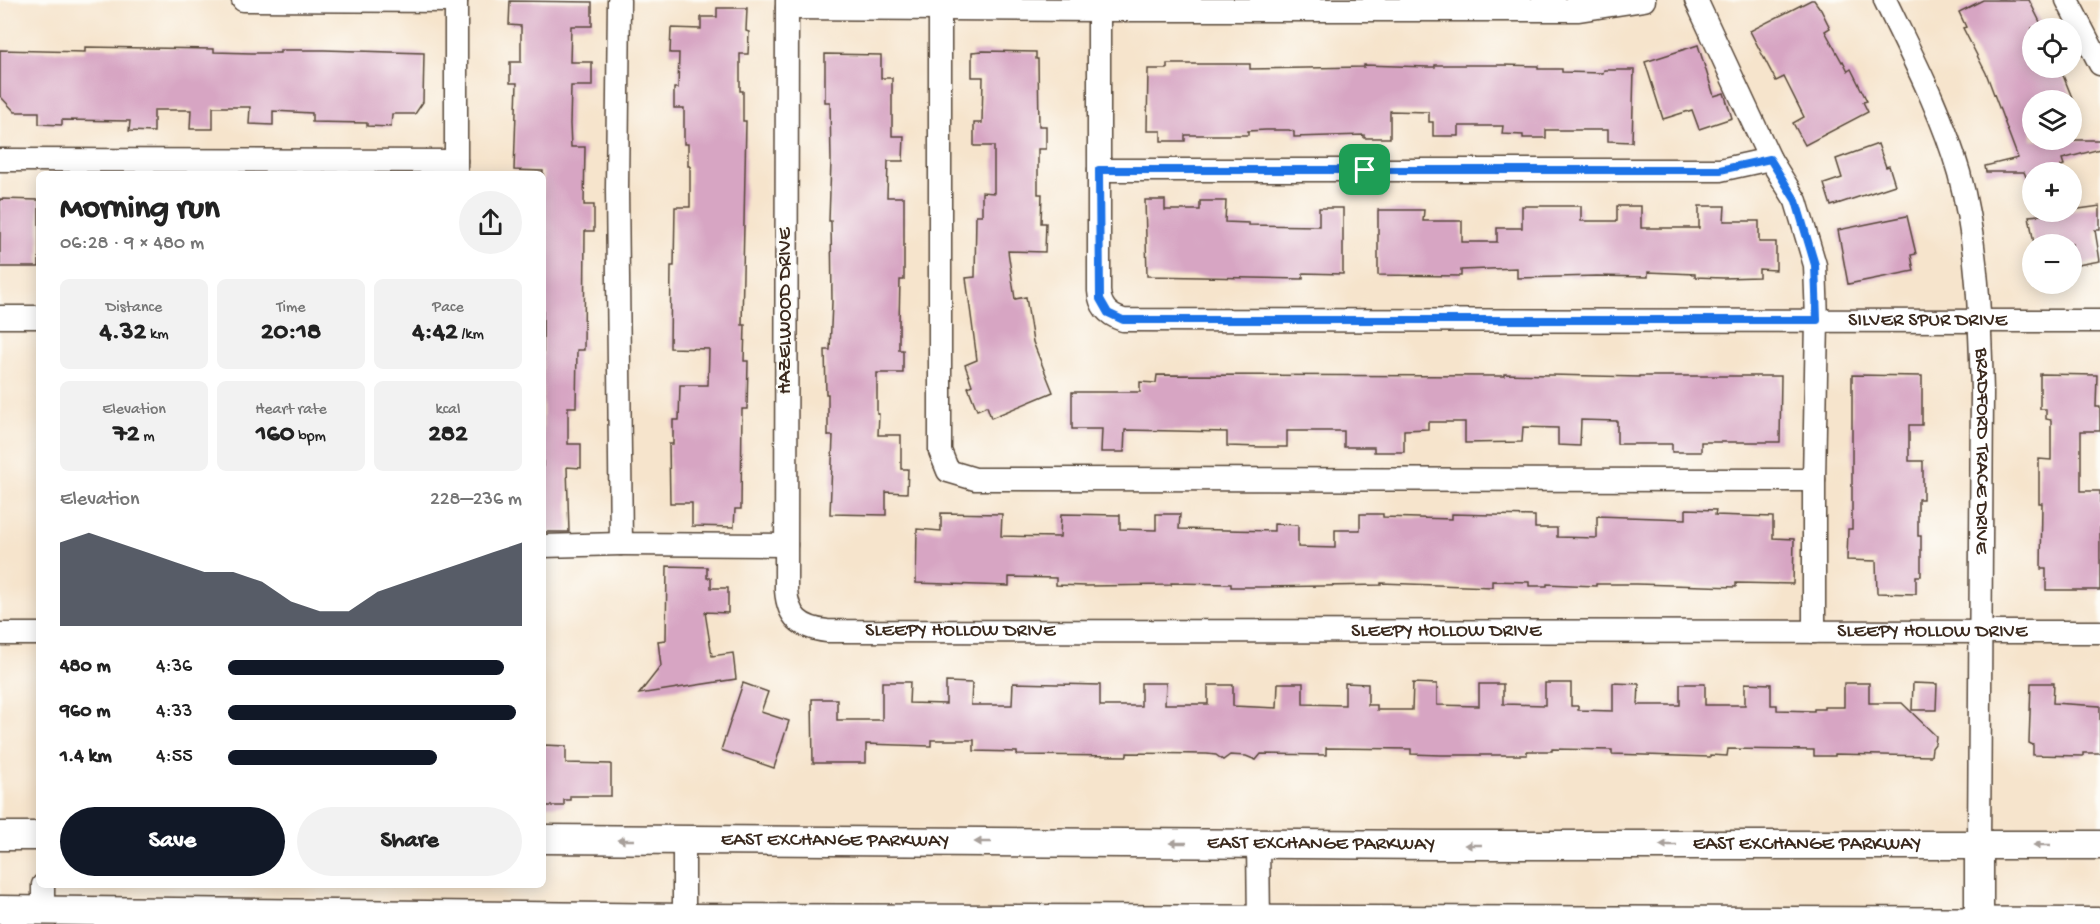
<!DOCTYPE html>
<html lang="en">
<head>
<meta charset="utf-8">
<style>
  body { margin:0; font-family:"Gochi Hand",sans-serif; background:#f2f2f2; color:#222; height:100vh; display:flex; flex-direction:column; font-size:22px; white-space:nowrap }
  * { box-sizing:border-box; margin:0 }
  p { font-size:20px; color:#767676 }
  .icon { flex:none; width:33px; height:33px; fill:none; stroke:currentColor; stroke-width:2; stroke-linecap:round; stroke-linejoin:round }
  .map { position:relative; flex:1; overflow:hidden }
  .drawer { position:absolute; left:36px; top:171px; width:510px; height:717px; display:flex; flex-direction:column; background:#fff; border-radius:9px; box-shadow:0 3px 15px #0003 }
  .drawer>* { flex:none }
  .controls { position:absolute; left:2022px; top:18px; display:grid; gap:12px }
  .controls a { display:grid; place-items:center; width:60px; height:60px; border-radius:50%; background:#fff; box-shadow:0 3px 15px #0003; font-size:30px }
  .pin { position:absolute; display:grid; place-items:center; width:51px; height:51px; color:#fff; margin:-26px; border-radius:12px; box-shadow:0 3px 9px #0006 }
  .round { display:grid; place-items:center; flex:none; width:63px; height:63px; border-radius:32px; background:#f2f2f2 }
  .summary { display:flex; align-items:center; justify-content:space-between; height:102px; padding:0 24px }
  h1 { font-size:33px; font-weight:700; line-height:45px }
  .stats { display:grid; grid-template-columns:repeat(3,1fr); gap:9px; height:102px; padding:6px 24px }
  .stats div { display:grid; align-content:center; border-radius:9px; background:#f2f2f2; text-align:center }
  .stats b { font-size:26px; font-weight:700 }
  .stats small { font-size:16px; font-weight:400 }
  .stats p { font-size:16px }
  .chart { height:168px; padding:12px 24px }
  .chart p { display:flex; justify-content:space-between }
  .chart svg { width:100%; height:108px; margin-top:6px; fill:#111827; opacity:.7 }
  .cta { display:flex; gap:12px; margin-top:auto; padding:12px 24px }
  .cta a { flex:1; height:69px; border-radius:36px; background:#111827; color:#fff; font-size:24px; font-weight:700; line-height:69px; text-align:center }
  .cta a+a { background:#f2f2f2; color:#222 }
  ul { padding:0 24px; list-style:none; font-size:20px }
  li { display:grid; grid-template-columns:96px 72px 1fr; align-items:center; height:45px }
  li i { height:15px; border-radius:8px; background:#111827 }
  .map>svg:first-child { display:block }
  .building { fill:#d7a5c3 }
  .lines { fill:none; stroke-linecap:round; stroke-linejoin:round }
  .minor-casing { stroke:#574638; stroke-width:25 }
  .major-casing { stroke:#574638; stroke-width:31 }
  .minor { stroke:#fff; stroke-width:22 }
  .major { stroke:#fff; stroke-width:28 }
  .oneway { fill:#a79f9a }
  .route-casing { stroke:#fff; stroke-width:12 }
  .route { stroke:#1a73e8; stroke-width:8 }
  .labels { text-anchor:middle; dominant-baseline:central; stroke-width:4.5; stroke-linejoin:round; paint-order:stroke }
  .street-label { font-size:20px; fill:#3b2a1e; stroke:#fdfcf7 }
</style>
</head>
<body>
<div class="map">
<svg width="2100" height="924" viewBox="0 0 2100 924">
  <rect width="100%" height="100%" fill="#fdfcf7"/>
  <filter id="ink" filterUnits="userSpaceOnUse"><feTurbulence type="fractalNoise" baseFrequency=".0167" numOctaves="2"/><feDisplacementMap in="SourceGraphic" scale="12" xChannelSelector="R" yChannelSelector="G"/><feConvolveMatrix kernelMatrix="1 2 1 2 8 2 1 2 1" color-interpolation-filters="sRGB"/></filter>
  <filter id="wash" filterUnits="userSpaceOnUse"><feTurbulence type="fractalNoise" baseFrequency=".008" numOctaves="4" result="noise"/><feDisplacementMap in="SourceGraphic" scale="24" xChannelSelector="R" yChannelSelector="G"/><feGaussianBlur stdDeviation="1.35" result="paint"/><feColorMatrix in="noise" values="0 0 0 0 0 0 0 0 0 0 0 0 0 0 0 0 0 1.4 0 .05"/><feComposite in="paint" operator="in"/></filter>
  <g filter="url(#wash)">
    <rect width="100%" height="100%" fill="#f6e4cc"/>
    <g id="blocks">
      <g class="building">
        <polygon points="1811,0 1814,0 1821,10 1830,28 1825,31 1842,62 1843,61 1848,71 1851,69 1867,101 1863,102 1868,112 1805,145 1793,123 1804,117 1784,77 1776,81 1750,31"/>
        <polygon points="1983,0 2029,0 2043,28 2032,28 2032,68 2060,68 2073,100 2032,100 2032,140 2100,140 2100,149 2062,159 2064,165 2061,166 2063,172 2032,172 2032,191 2024,172 1986,172 1985,166 2018,158 1986,73 1963,28 1966,27 1959,12"/>
        <polygon points="510,1 592,2 592,26 571,26 570,62 592,62 592,86 571,86 570,124 571,147 585,147 584,205 594,205 594,231 585,231 584,350 577,350 576,407 568,407 568,444 581,444 581,468 567,467 569,532 543,532 543,171 514,170 517,83 510,83 510,62 521,62 521,26 509,25"/>
        <polygon points="717,8 747,8 746,31 749,32 748,54 740,54 740,91 743,91 743,121 746,121 742,325 745,325 744,361 748,361 747,409 742,409 741,509 735,509 734,527 692,526 692,503 670,503 669,444 673,444 673,420 679,420 680,385 708,385 709,349 670,348 671,266 674,266 675,207 690,207 690,166 688,166 688,144 684,144 684,108 674,108 674,88 678,88 679,53 670,53 671,28 701,29 701,17 717,17"/>
        <polygon points="1698,45 1714,96 1724,93 1732,118 1699,129 1692,110 1663,119 1645,62"/>
        <polygon points="85,47 214,49 214,52 252,53 280,53 280,50 324,50 424,53 423,102 415,114 392,114 391,127 367,126 367,123 312,122 312,113 273,111 273,125 249,124 250,107 213,107 213,129 190,129 191,110 154,110 154,132 129,131 130,121 62,120 62,125 39,124 39,112 15,112 0,96 0,50 85,52"/>
        <polygon points="983,51 1036,52 1036,59 1038,59 1039,126 1046,126 1046,149 1038,149 1038,194 1042,194 1041,223 1046,223 1045,252 1008,251 1015,299 1026,297 1033,342 1053,392 991,418 987,406 977,410 968,387 972,385 965,365 977,360 966,278 975,277 976,215 982,215 982,192 994,193 994,146 974,146 974,123 982,123 983,77 972,77 972,52"/>
        <polygon points="825,54 881,55 881,78 892,78 892,136 904,136 903,161 888,161 887,197 904,197 904,280 900,280 899,323 899,350 903,350 903,373 877,373 877,414 879,414 878,435 901,435 901,469 908,469 907,493 886,492 886,515 830,514 833,436 828,436 828,394 826,394 825,350 830,350 832,302 831,221 829,221 831,161 830,102 825,102"/>
        <polygon points="1167,64 1250,64 1250,69 1364,67 1364,65 1428,67 1435,67 1435,65 1503,65 1538,66 1538,69 1562,69 1562,72 1603,73 1604,70 1634,70 1632,142 1608,141 1608,130 1546,130 1546,138 1523,138 1523,135 1502,134 1503,126 1459,126 1459,136 1433,136 1433,122 1429,122 1429,112 1390,111 1390,138 1364,138 1364,135 1294,137 1294,132 1289,130 1266,130 1248,131 1248,135 1185,135 1185,141 1161,141 1161,131 1147,131 1148,69 1167,69"/>
        <polygon points="1878,144 1886,167 1889,166 1895,185 1831,206 1824,184 1842,178 1836,159"/>
        <polygon points="0,199 39,200 39,267 0,267"/>
        <polygon points="1145,200 1165,200 1165,210 1200,210 1200,201 1226,201 1225,222 1249,223 1249,225 1319,226 1319,208 1343,208 1343,274 1303,273 1303,279 1147,276"/>
        <polygon points="1522,206 1581,206 1581,221 1617,221 1617,206 1641,206 1641,228 1699,228 1699,206 1725,206 1724,221 1759,221 1759,242 1776,242 1776,270 1759,269 1759,277 1723,278 1695,277 1695,274 1648,272 1648,277 1597,276 1517,278 1517,268 1461,270 1461,276 1378,275 1378,210 1424,210 1423,221 1462,221 1462,242 1497,242 1497,228 1522,228"/>
        <polygon points="2100,206 2100,230 2095,230 2100,261 2072,266 2072,244 2034,244 2029,216 2072,212 2072,210"/>
        <polygon points="1907,216 1916,254 1911,255 1914,271 1848,284 1838,230"/>
        <polygon points="1504,374 1639,377 1639,376 1781,376 1780,442 1701,442 1701,452 1672,452 1672,444 1617,444 1617,421 1581,420 1580,446 1558,445 1558,428 1523,427 1522,442 1465,443 1465,422 1428,422 1428,429 1404,430 1404,452 1374,452 1374,447 1344,447 1344,431 1287,431 1287,447 1262,447 1227,446 1227,432 1125,430 1124,452 1101,452 1102,429 1072,429 1072,392 1140,392 1140,382 1156,383 1157,375 1504,376"/>
        <polygon points="2040,374 2097,375 2096,407 2100,407 2100,431 2081,431 2081,491 2100,491 2100,590 2046,590 2046,569 2041,569 2042,503 2039,503 2039,459 2051,460 2051,420 2046,419 2046,409 2040,409"/>
        <polygon points="1852,375 1922,376 1922,425 1909,425 1909,461 1923,461 1923,499 1918,499 1918,536 1921,536 1921,576 1916,576 1916,594 1877,593 1876,561 1847,560 1848,529 1852,529"/>
        <polygon points="1686,509 1716,510 1715,515 1773,517 1773,538 1794,539 1793,584 1736,583 1736,587 1637,584 1596,584 1596,586 1547,584 1547,586 1529,586 1529,582 1492,581 1492,587 1381,583 1381,585 1259,587 1231,587 1231,584 1171,583 1171,585 1086,586 1056,585 1056,578 1009,577 1009,586 916,583 917,529 941,531 941,513 1002,514 1001,536 1060,537 1061,514 1120,515 1120,529 1156,530 1156,514 1180,514 1179,529 1274,531 1274,524 1298,525 1298,547 1335,548 1335,530 1360,530 1360,514 1383,514 1383,517 1452,519 1452,514 1535,516 1535,528 1557,528 1557,537 1597,538 1597,516 1686,519"/>
        <polygon points="667,566 707,567 707,578 711,578 711,588 728,588 728,613 705,612 712,656 733,653 736,679 639,694 661,666 658,641 666,640"/>
        <polygon points="882,682 910,682 909,703 946,704 946,682 972,683 971,705 1012,705 1013,683 1100,685 1100,706 1141,706 1141,683 1166,683 1165,704 1208,704 1208,685 1233,685 1233,706 1277,708 1278,683 1303,683 1303,704 1345,705 1345,683 1368,684 1368,705 1377,705 1377,710 1412,710 1413,683 1437,684 1437,705 1479,706 1479,684 1503,684 1503,704 1545,705 1545,683 1571,683 1571,706 1578,706 1578,710 1613,711 1613,683 1639,684 1638,705 1680,705 1680,684 1705,684 1705,705 1745,705 1745,683 1771,684 1771,705 1777,705 1777,710 1814,711 1814,709 1824,709 1824,707 1844,707 1844,683 1869,683 1869,703 1902,703 1936,736 1935,744 1932,748 1931,756 1835,754 1835,756 1814,756 1814,750 1728,749 1727,756 1710,755 1710,757 1612,754 1612,750 1552,749 1552,751 1527,751 1527,755 1440,755 1411,754 1411,749 1326,748 1326,755 1261,754 1256,760 1246,756 1230,755 1223,760 1216,755 1207,754 1127,753 1127,756 1017,755 1017,752 974,751 974,740 931,740 931,746 866,744 866,763 813,763 812,699 837,699 837,720 882,720"/>
        <polygon points="743,683 768,692 761,712 789,721 774,768 721,750"/>
        <polygon points="1913,683 1937,684 1936,710 1912,710"/>
        <polygon points="2031,683 2054,683 2053,703 2100,706 2100,753 2083,753 2083,756 2033,755 2033,745 2029,743"/>
        <polygon points="543,745 566,746 566,763 611,764 611,796 570,796 570,800 564,800 564,806 543,806"/>
      </g>
    </g>
  </g>
  <g filter="url(#ink)">
    <use href="#blocks" fill-opacity="0" stroke="#574638" stroke-width="1.5"/>
    <g class="lines">
      <g class="minor-casing">
        <g id="minor">
          <polyline points="243,0 456,1"/>
          <polyline points="619,0 617,189 621,544 786,545"/>
          <path id="s1" d="M787,0l-1,590c2,27 14,38 41,41l1273,1"/>
          <polyline points="940,0 940,451 948,471 975,479 1814,480 1817,320 1815,265 1796,201 1770,159 1696,0"/>
          <path id="s2" d="M1099,0v291c1,16 9,24 24,29l977,1"/>
          <path id="s3" d="M1885,0c27,56 57,113 74,173 19,71 21,146 23,219l-3,454"/>
          <polyline points="2067,0 2100,64"/>
          <polyline points="787,8 1099,10 1579,10 1644,0"/>
          <polyline points="0,160 456,161"/>
          <polyline points="1099,170 1720,170 1770,159"/>
          <polyline points="456,174 456,0"/>
          <polyline points="0,317 39,317"/>
          <polyline points="1814,480 1814,632"/>
          <polyline points="543,546 621,544"/>
          <polyline points="0,634 39,634"/>
          <polyline points="1258,844 1259,924"/>
          <polyline points="43,910 43,885"/>
          <polyline points="684,924 684,840"/>
        </g>
      </g>
      <g class="major-casing">
        <g id="major">
          <polyline points="0,836 39,836"/>
          <path id="s4" d="M543,839l891,6h666"/>
          <polyline points="1979,846 1979,921"/>
          <polyline points="0,910 684,918 2100,922"/>
        </g>
      </g>
      <use href="#minor" class="minor"/>
      <use href="#major" class="major"/>
    </g>
    <defs><path id="oneway-solid" d="M-6-.8H1V-3.2L6.5 0L1 3.2V.8H-6Z" transform="scale(1.5)"/></defs>
    <g class="oneway">
      <use href="#oneway-solid" transform="translate(626 840) rotate(-180)"/>
      <use href="#oneway-solid" transform="translate(983 842) rotate(-180)"/>
      <use href="#oneway-solid" transform="translate(1178 843) rotate(-180)"/>
      <use href="#oneway-solid" transform="translate(1473 845) rotate(-180)"/>
      <use href="#oneway-solid" transform="translate(1668 845) rotate(-180)"/>
      <use href="#oneway-solid" transform="translate(2042 845) rotate(180)"/>
    </g>
  </g>
  <g class="lines" filter="url(#ink)">
    <g class="route-casing">
      <polygon id="route" points="1770,159 1796,201 1815,265 1817,320 1123,320 1108,313 1100,299 1099,170 1720,170"/>
    </g>
    <use href="#route" class="route"/>
  </g>
  <g class="labels">
    <g class="street-label">
      <text transform="translate(786 311) rotate(-90)">HAZELWOOD DRIVE</text>
      <text stroke="none"><textPath href="#s2" startOffset="1136">SILVER SPUR DRIVE</textPath></text>
      <text stroke="none"><textPath href="#s3" startOffset="468">BRADFORD TRACE DRIVE</textPath></text>
      <text stroke="none"><textPath href="#s1" startOffset="788">SLEEPY HOLLOW DRIVE</textPath></text>
      <text stroke="none"><textPath href="#s1" startOffset="1274">SLEEPY HOLLOW DRIVE</textPath></text>
      <text stroke="none"><textPath href="#s1" startOffset="1760">SLEEPY HOLLOW DRIVE</textPath></text>
      <text stroke="none"><textPath href="#s4" startOffset="292">EAST EXCHANGE PARKWAY</textPath></text>
      <text stroke="none"><textPath href="#s4" startOffset="778">EAST EXCHANGE PARKWAY</textPath></text>
      <text stroke="none"><textPath href="#s4" startOffset="1264">EAST EXCHANGE PARKWAY</textPath></text>
    </g>
  </g>
</svg>
<div class="controls">
<a><svg class="icon" aria-label="locate" viewBox="0 0 24 24"><circle cx="12" cy="12" r="6"/><path d="M12 2v4M12 18v4M2 12h4M18 12h4"/></svg></a>
<a><svg class="icon" aria-label="layers" viewBox="0 0 24 24"><path d="M12 4l9 5-9 5-9-5zM3 14l9 5 9-5"/></svg></a>
<a>+</a>
<a>−</a>
</div>
<div class="pin" style="left:1365px;top:170px;background:#1e9e55"><svg class="icon" aria-label="arrive" viewBox="0 0 24 24"><path d="M6 21V4h12l-3 4 3 4H6"/></svg></div>
<section class="drawer">
<div class="summary"><div><h1>Morning run</h1><p>06:28 · 9 × 480 m</p></div><a class="round"><svg class="icon" aria-label="share" viewBox="0 0 24 24"><path d="M12 15V3M7 8l5-5 5 5M5 13v7h14v-7"/></svg></a></div>
<div class="stats">
<div><p>Distance</p><b>4.32<small> km</small></b></div>
<div><p>Time</p><b>20:18</b></div>
<div><p>Pace</p><b>4:42<small> /km</small></b></div>
</div>
<div class="stats">
<div><p>Elevation</p><b>72<small> m</small></b></div>
<div><p>Heart rate</p><b>160<small> bpm</small></b></div>
<div><p>kcal</p><b>282</b></div>
</div>
<div class="chart"><p><span>Elevation</span>228–236 m</p>
<svg viewBox="0 0 160 44" preserveAspectRatio="none"><path d="M0 44V10L10 6L20 10L30 14L40 18L50 22L60 22L70 26L80 34L90 38L100 38L110 30L120 26L130 22L140 18L150 14L160 10V44z"/></svg>
</div>
<ul>
<li><b>480 m</b>4:36<i style="width:94%"></i></li>
<li><b>960 m</b>4:33<i style="width:98%"></i></li>
<li><b>1.4 km</b>4:55<i style="width:71%"></i></li>
</ul>
<div class="cta"><a>Save</a><a>Share</a></div>
</section>
</div>
</body>
</html>
